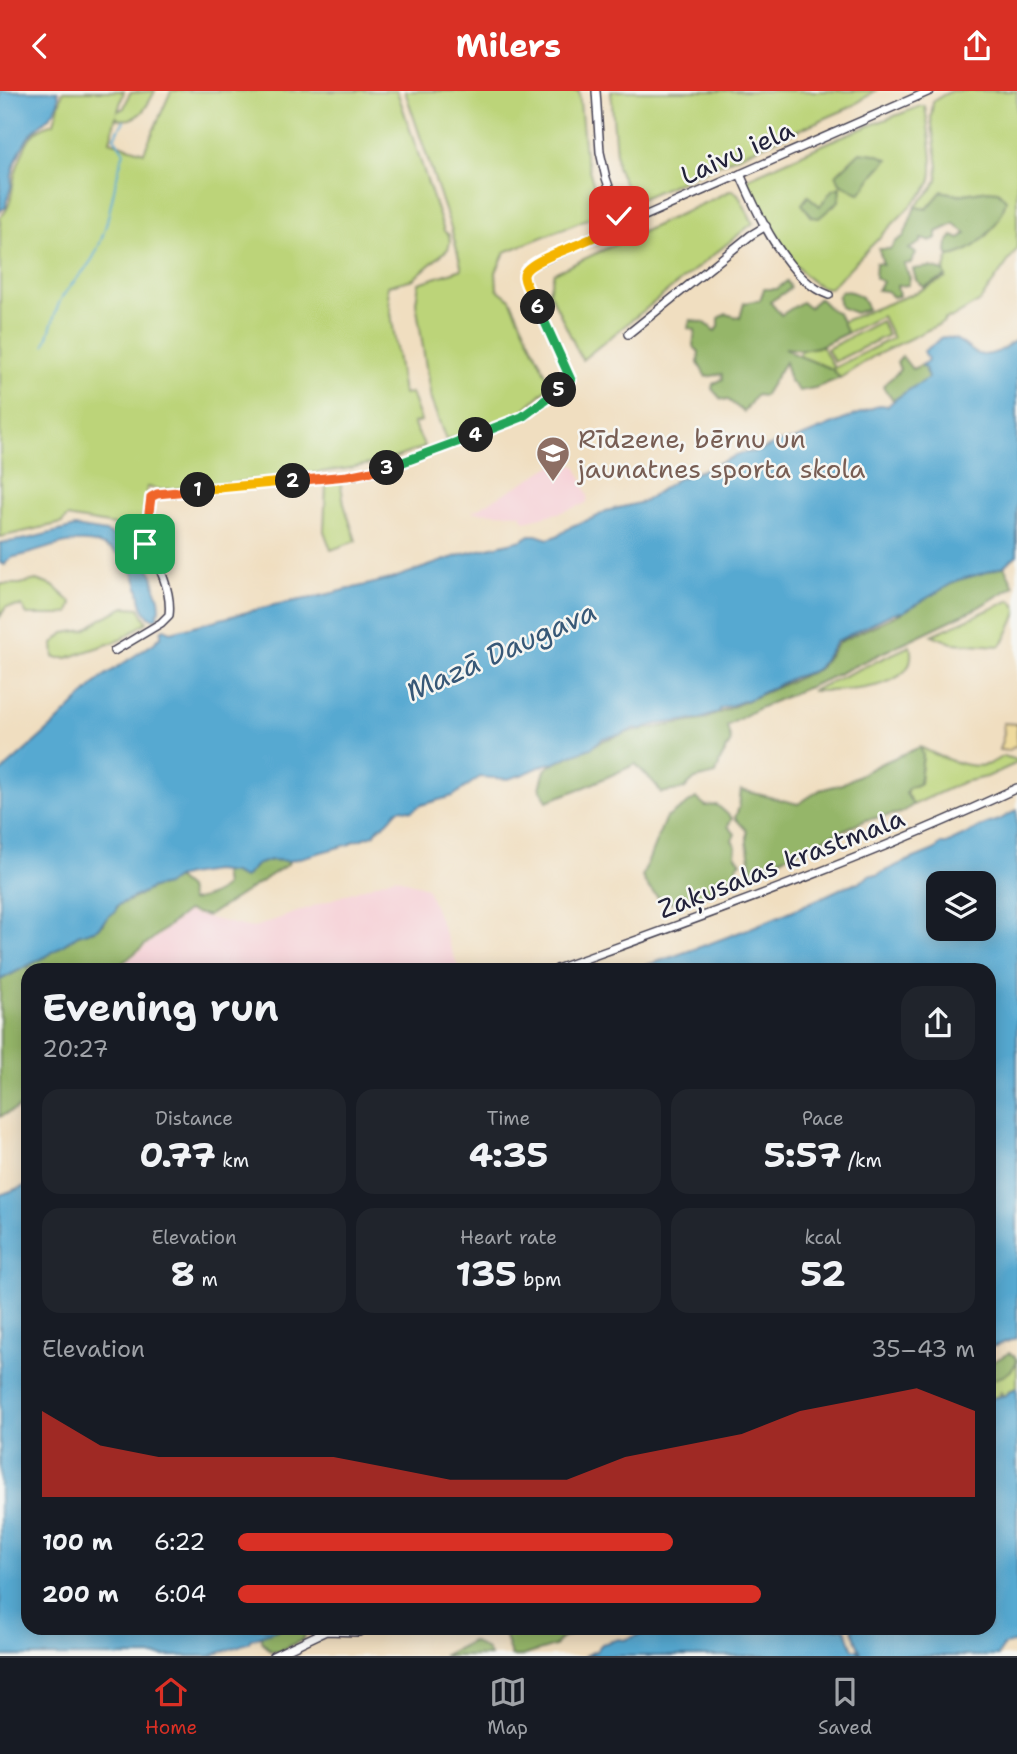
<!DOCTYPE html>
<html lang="en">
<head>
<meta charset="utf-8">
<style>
  body { margin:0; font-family:"Shantell Sans",sans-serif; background:#20242c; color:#f1f3f6; height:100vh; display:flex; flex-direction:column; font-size:26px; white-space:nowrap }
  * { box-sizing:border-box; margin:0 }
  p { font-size:23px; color:#9ea1a6 }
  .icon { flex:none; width:38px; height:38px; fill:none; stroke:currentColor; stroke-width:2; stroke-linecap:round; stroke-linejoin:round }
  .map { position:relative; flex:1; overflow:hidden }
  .side { position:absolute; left:21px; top:872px; width:975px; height:672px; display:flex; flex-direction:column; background:#171b24; border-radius:21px; box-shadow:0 4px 18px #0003 }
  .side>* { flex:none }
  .controls { position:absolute; left:926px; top:780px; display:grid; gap:14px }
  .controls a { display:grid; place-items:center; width:70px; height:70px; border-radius:14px; background:#171b24; box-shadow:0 4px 18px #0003; font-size:35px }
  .pin { position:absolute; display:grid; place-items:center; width:60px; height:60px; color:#fff; margin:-30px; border-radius:14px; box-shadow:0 4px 10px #0006 }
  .km { position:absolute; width:35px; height:35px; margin:-18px; border-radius:50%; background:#222; color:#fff; font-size:19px; line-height:35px; text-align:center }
  .round { display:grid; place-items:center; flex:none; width:74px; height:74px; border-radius:21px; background:#20242c }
  .overview { display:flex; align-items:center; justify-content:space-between; height:119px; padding:0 21px }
  h1 { font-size:38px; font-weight:700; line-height:52px }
  .stats { display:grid; grid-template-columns:repeat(3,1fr); gap:10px; height:119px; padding:7px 21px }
  .stats div { display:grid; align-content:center; border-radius:18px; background:#20242c; text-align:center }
  .stats b { font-size:35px; font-weight:700 }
  .stats small { font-size:19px; font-weight:400 }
  .stats p { font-size:19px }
  .chart { height:196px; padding:14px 21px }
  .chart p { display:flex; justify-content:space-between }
  .chart svg { width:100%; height:126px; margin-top:7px; fill:#d93025; opacity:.7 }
  ul { padding:0 21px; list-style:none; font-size:23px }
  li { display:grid; grid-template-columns:112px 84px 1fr; align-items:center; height:52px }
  li i { height:18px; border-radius:9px; background:#d93025 }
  header { display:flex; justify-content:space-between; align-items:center; height:91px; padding:0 21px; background:#d93025; color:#fff; font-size:32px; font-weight:700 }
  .tab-bar { display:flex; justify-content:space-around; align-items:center; height:98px; border-top:2px solid #363941; background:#171b24; font-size:19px; color:#9ea1a6 }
  .tab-bar a { display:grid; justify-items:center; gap:4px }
  .tab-bar .selected { color:#d93025 }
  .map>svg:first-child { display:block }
  .built { fill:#f6cfd5 }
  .green { fill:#bcd479; stroke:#6f7b5a; stroke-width:2 }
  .forest { fill:#95b669; stroke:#5c6c52; stroke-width:2 }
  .sand { fill:#eeda9e; stroke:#887e6c; stroke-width:2 }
  .water { fill:#56a9d1; stroke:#3c6686; stroke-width:2; fill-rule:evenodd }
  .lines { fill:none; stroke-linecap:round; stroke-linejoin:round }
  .stream { stroke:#56a9d1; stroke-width:2 }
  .street-casing { stroke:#413e4f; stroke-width:10 }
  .street { stroke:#fff; stroke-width:7 }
  .split-1-casing { stroke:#fff; stroke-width:14 }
  .split-2-casing { stroke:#fff; stroke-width:14 }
  .split-3-casing { stroke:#fff; stroke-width:14 }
  .split-4-casing { stroke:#fff; stroke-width:14 }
  .split-5-casing { stroke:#fff; stroke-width:14 }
  .split-6-casing { stroke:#fff; stroke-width:14 }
  .split-7-casing { stroke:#fff; stroke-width:14 }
  .split-8-casing { stroke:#fff; stroke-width:14 }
  .split-1 { stroke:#f0652b; stroke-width:9 }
  .split-2 { stroke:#f5b400; stroke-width:9 }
  .split-3 { stroke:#f0652b; stroke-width:9 }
  .split-4 { stroke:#22a559; stroke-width:9 }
  .split-5 { stroke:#22a559; stroke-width:9 }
  .split-6 { stroke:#22a559; stroke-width:9 }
  .split-7 { stroke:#f5b400; stroke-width:9 }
  .split-8 { stroke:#f5b400; stroke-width:9 }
  .labels { text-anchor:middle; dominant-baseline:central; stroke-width:5; stroke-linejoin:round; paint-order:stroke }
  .street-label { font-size:26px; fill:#22223b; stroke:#f6f6f2 }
  .education-label { font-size:26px; fill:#785e54; stroke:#f6f6f2; text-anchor:start }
  .water-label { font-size:28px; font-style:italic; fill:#375877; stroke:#f6f6f2 }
</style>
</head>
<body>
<header><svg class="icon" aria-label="back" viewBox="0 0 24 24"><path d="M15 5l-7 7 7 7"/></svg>Milers<svg class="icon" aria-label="share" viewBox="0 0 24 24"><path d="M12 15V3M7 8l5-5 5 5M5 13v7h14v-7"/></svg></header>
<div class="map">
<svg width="1017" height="1565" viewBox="0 0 1017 1565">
  <rect width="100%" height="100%" fill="#f6f6f2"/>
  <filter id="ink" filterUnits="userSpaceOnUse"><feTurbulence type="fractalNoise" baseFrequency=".0143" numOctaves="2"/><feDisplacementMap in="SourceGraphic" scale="14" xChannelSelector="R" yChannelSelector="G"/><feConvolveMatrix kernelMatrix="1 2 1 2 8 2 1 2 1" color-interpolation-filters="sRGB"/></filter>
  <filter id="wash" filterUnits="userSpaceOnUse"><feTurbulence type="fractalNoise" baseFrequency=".00686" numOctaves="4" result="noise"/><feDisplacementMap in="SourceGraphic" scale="28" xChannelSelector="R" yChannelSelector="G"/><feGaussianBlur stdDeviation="1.57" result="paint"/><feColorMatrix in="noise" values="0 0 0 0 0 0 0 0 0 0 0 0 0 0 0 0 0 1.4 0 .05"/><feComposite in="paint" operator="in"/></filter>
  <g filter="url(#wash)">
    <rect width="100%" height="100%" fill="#f0dec0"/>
    <g class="built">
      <polygon points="554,355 574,359 570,374 576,375 578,379 588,405 587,412 562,421 525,430 520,423 472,421 555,373 546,359"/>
      <polygon points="395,786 427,797 459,878 118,878 187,822 252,837"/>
    </g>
    <g class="green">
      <path d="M63,0h61l-6,20 6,-3 6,-15 25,-2c-8,16 -16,32 -37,28l-2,-3 -6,25 34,11 27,-61h226l47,140 5,4 1,7 -2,7 -35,30 -26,7 16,108 8,-1 10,28 -8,2 12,24 -36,13 -44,9 -134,17 -50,4 -14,-3 -6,47 -27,-9 -47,-8 -5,6 -62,14v-320c13,-10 11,-27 15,-42 2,-9 10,-30 15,-37 6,-8 15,-13 24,-15z"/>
      <polygon points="405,0 579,0 585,65 602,122 505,161 496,181 497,198 510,208 551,294 521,322 446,349 431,309 416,211 419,192 462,178 451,137"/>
      <polygon points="611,0 875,0 851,16 633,111 617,76"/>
      <path d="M951,0h66v158l-37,52 -30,18 -1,-1 -5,2v2l-70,34 -34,22 -8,-9 -33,-13 2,-6 21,-4 12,22 59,-30 -11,-22 -35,17 -6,-11 74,-29 31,-15 -2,-7 5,-15c26,-3 52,-31 56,-56l-17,-10 -30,5 -16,-4 -15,18 -12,-2 17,-18 5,-9 1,-14 -7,-48 2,-16 10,-7z"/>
      <path d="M921,15h4c2,18 11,61 5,76 0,1 -5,9 -6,10l-94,96c-33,1 -70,-82 -83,-108l3,-3 95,-42z"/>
      <polygon points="732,99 738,103 753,132 582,269 549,200 554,182"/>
      <polygon points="881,230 888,244 834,271 827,258"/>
      <polygon points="340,388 344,413 356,450 331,459 324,440 326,394 329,390"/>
      <polygon points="36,489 53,495 72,512 69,522 59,524 27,524 22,515 6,516 0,526 0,493 20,493"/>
      <path d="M1011,509c2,2 5,7 6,10 0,6 -12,31 -17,36l-48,-3 -20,-8z"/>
      <polygon points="125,516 139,517 147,531 120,549 67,567 54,567 53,553 64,542 85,539 106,525"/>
      <path d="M910,555c12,46 -71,45 -99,45z"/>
      <path d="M920,656c18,9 49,24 69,17 5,-2 10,-6 15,-8l13,4v3l-30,14 -24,5 -50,23 -7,-12 2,-5 12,-4 3,-29z"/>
      <polygon points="1017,1269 1017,1297 1010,1299 1006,1304 1003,1305 1001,1301 1000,1302 1000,1305 989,1308 989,1273 991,1272 993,1275 1016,1274"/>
    </g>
    <g class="forest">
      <polygon points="860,61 876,63 888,68 875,82 860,103 840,92 836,84"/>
      <polygon points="840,96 839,110 819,127 812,126 802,113 808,105 820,115 832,99"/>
      <path d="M988,99l10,1 8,9c-5,25 -31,53 -57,56l-2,-4 1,-10 5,-6 7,3 6,-6 -12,-9 -17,8v6l-8,3 -8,-2v3l-12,7 7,4 -5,10 -7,1 6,14 -2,7 -11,1 2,10 -6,1 -6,-6 -10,-1 6,-8 -8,-4 1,-15 7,1 -4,-15h11l5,-7 9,-6 11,-29 12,2 15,-18 16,4z"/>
      <polygon points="930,176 944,180 946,186 924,196 916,189 913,178"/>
      <polygon points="787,190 791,197 770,211 781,224 802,211 809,217 819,207 830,218 838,222 847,242 818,256 801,259 785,257 792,262 832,278 840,287 815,297 799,300 790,290 785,271 764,305 756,304 744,321 728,309 721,308 712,298 713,293 723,288 722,283 706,286 698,272 699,261 693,255 695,239 688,237 691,229 705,232 715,240 719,236 719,227 726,223 740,227 744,212 760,209 764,198 777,198"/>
      <path d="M842,200c12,0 23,5 25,18l-12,4 -15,-6 -2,-11z"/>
      <path d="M902,265l10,13 10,-4 3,3 3,10 -19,13 -16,9 -10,-13c4,-8 13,-10 17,-18l-3,-6z"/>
      <path d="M1004,475l10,20 -37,22 -152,72 -68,29 -30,17 4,15 -11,20 -4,13 -21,5 -11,10 -23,4c-8,-16 -16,-16 -25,-29l-51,23 -38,14 -7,-13 5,-18 4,-4 56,-26 28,-9 70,-11 116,-51 20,-27 64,-30 55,-32 26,-7z"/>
      <polygon points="920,656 923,664 919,693 908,697 906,702 913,714 901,722 866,729 782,767 753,783 747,753 747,740 735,727 739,716 741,699 798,713 820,699 842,693 880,673"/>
      <path d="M696,707l10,8 11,-1 15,13 -4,8 7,8 -3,6 4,7 -1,8 6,7 -4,4 1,11 -10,3v6c-35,13 -64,34 -86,-9l23,-58z"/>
      <path d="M270,769l19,1 -1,3 -80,52 -21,-5 -72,58h-87v134l-28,14v-137l47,-24 31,-21 8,-4h6l9,-5 7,-9 7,-6 3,-6 13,-5 21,-12 14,-3 10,-7 12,10 3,13c13,-3 23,-5 34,-15l-2,-15 10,2 11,5 12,-13z"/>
      <path d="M1009,1262l5,3 3,4c-3,11 -14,18 -25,19l-2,-3 3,-10 -2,-3z"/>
      <polygon points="275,1537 317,1537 305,1539 304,1548 278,1561 271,1560 261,1550 261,1543"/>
      <path d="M507,1537h73c-7,9 -19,6 -25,18l-33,10h-11l-8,-26z"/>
      <polygon points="472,1550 487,1559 490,1565 443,1565"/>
    </g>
    <polygon class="sand" points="1003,632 1017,633 1017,654 1008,660 999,659 1004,643"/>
    <g class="water">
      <path d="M0,0h58c5,24 -21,32 -31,48 -7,11 -13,24 -15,36 -1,4 0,8 -1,11 -1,8 -5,12 -5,21l-6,4z"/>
      <path d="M944,246c2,0 10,2 11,2 17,8 19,22 42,13 7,-3 13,-9 20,-12v215l-13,11 -20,7 -26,7 -55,32 -10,1 -56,28 -19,27 -5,3 -21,7 -42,21 -30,10 -1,3 -19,7 -43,5 -17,5 -5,-1 -12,6 -20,4 -12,10 -22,8 -14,7 -9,1 -22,10 -16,5 -28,-2 -27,19 -32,9 -9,6c-18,-5 -14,1 -25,11 -7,6 -8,4 -13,13l-22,7 -1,2 -62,17 -19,-1 -14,5 -12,13 -11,-5 -19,-2 -26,4 -12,3 -10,7 -14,3 -34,17 -3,6 -7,6 -11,12 -19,6 -31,21 -47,24v-207l54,-48 47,-47 53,-35 7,-7v-5l3,-2 7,3 103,-27 42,-8 75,-18 72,-25 59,-14 8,-5h6l12,4 11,-4 13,-9 24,-9 10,-6 37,-9 34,-23 26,-9 39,-17 18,-2 16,-8 18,-3 86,-35 8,1c9,-10 28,-20 40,-28l-3,-10 -3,-3 6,-5 -4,-9 14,-10 2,-3z"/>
      <path d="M75,436l31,5 21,10 19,21 7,12 2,13 4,10 1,11 -3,5 1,3 -4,2c-16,-9 -12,-19 -16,-32 -9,-35 -37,-50 -71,-44 -18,3 -35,11 -53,14l-7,4 -2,4 -5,-2v-20l27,-4z"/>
      <path d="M1017,719v528l-28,10v-379h-354c72,-23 143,-50 211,-83 9,-4 17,-3 23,-11h8l25,-12 32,-13 7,-6h5l41,-20 12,-4zM938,793h46v45h-46z"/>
      <polygon points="28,1094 28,1536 282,1537 251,1548 248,1552 210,1565 0,1565 0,1104"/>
      <polygon points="1017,1297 1017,1551 1004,1554 998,1565 584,1565 596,1560 602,1553 619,1548 624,1549 642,1543 653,1537 845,1537 853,1558 857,1558 860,1563 861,1562 853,1542 852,1537 989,1536 989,1308 1006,1304 1010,1300"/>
    </g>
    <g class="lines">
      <path class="stream" d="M45,254c6,-15 9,-32 16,-46 9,-16 25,-27 33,-43 17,-32 18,-70 30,-104l-10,-15 10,-16"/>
    </g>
  </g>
  <g filter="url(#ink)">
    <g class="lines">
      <g class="street-casing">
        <g id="street">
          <polyline points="596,0 600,61 606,87 622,134"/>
          <path d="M740,83c17,39 47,106 89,121"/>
          <polyline points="628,243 751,144 766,135"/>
          <path d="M114,560l47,-28 8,-8c3,-23 -10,-53 -24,-71l6,-47 6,-3 190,-18 34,-6 141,-53 49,-37 -46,-99 -1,-6 4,-8 402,-176"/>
          <path d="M557,878c155,-56 311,-111 460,-181"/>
          <polyline points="273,1565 326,1540 359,1541 366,1536"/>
        </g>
      </g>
      <use href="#street" class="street"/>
    </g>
  </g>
  <g class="lines" filter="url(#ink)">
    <g class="split-1-casing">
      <polyline id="split-1" points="145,453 151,406 157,403 198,399"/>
    </g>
    <g class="split-2-casing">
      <polyline id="split-2" points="198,399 293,390"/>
    </g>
    <g class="split-3-casing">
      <polyline id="split-3" points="293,390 347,385 387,377"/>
    </g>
    <g class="split-4-casing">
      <polyline id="split-4" points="387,377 476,344"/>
    </g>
    <g class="split-5-casing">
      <polyline id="split-5" points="476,344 522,326 559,299"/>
    </g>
    <g class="split-6-casing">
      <polyline id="split-6" points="538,216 571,289 559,299"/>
    </g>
    <g class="split-7-casing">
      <path id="split-7" d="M538,216c-4,-9 -13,-20 -14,-30 -2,-13 39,-26 50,-31"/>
    </g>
    <g class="split-8-casing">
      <polyline id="split-8" points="574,155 622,134 619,125"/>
    </g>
    <use href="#split-1" class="split-1"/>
    <use href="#split-2" class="split-2"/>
    <use href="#split-3" class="split-3"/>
    <use href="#split-4" class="split-4"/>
    <use href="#split-5" class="split-5"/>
    <use href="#split-6" class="split-6"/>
    <use href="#split-7" class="split-7"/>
    <use href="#split-8" class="split-8"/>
  </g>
  <defs>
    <g id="school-pin" transform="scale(1.75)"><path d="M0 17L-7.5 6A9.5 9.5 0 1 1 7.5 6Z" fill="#8d6e63" stroke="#f6f6f2"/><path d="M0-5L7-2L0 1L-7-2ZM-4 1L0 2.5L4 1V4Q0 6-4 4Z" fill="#fff"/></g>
  </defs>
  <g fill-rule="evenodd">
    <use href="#school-pin" x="553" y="362"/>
  </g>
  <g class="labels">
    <g class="street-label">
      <text transform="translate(737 61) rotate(-24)">Laivu iela</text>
      <text transform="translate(781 772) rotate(-21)">Zaķusalas krastmala</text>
    </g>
    <g class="education-label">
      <text x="578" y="347">Rīdzene, bērnu un<tspan x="578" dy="30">jaunatnes sporta skola</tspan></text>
    </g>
    <g class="water-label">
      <text transform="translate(501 560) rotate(-24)">Mazā Daugava</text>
    </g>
  </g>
</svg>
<div class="controls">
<a><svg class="icon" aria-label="layers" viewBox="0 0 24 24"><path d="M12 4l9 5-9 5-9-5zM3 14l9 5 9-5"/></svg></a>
</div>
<div class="pin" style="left:145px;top:453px;background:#1e9e55"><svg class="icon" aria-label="arrive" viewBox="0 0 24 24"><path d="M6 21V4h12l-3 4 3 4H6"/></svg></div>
<div class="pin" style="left:619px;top:125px;background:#d93025"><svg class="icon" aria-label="check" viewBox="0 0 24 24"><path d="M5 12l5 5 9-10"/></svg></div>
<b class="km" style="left:198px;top:399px">1</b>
<b class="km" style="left:293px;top:390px">2</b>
<b class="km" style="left:387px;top:377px">3</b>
<b class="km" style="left:476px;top:344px">4</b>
<b class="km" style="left:559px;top:299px">5</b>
<b class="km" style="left:538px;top:216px">6</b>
<section class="side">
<div class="overview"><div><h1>Evening run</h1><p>20:27</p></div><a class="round"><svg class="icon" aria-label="share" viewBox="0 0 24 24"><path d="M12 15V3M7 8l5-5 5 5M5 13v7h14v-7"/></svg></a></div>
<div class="stats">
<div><p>Distance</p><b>0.77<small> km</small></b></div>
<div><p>Time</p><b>4:35</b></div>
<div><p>Pace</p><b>5:57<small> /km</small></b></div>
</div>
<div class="stats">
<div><p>Elevation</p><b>8<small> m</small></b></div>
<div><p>Heart rate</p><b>135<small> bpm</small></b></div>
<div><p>kcal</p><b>52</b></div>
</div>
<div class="chart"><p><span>Elevation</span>35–43 m</p>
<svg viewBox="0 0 160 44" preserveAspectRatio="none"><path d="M0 44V14L10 26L20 30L30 30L40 30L50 30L60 34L70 38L80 38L90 38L100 30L110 26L120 22L130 14L140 10L150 6L160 14V44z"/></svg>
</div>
<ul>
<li><b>100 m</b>6:22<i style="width:59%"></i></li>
<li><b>200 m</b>6:04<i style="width:71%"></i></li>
</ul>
</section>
</div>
<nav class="tab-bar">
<a class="selected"><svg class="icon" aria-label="home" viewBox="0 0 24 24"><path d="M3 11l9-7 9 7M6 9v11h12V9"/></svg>Home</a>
<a><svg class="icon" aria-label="map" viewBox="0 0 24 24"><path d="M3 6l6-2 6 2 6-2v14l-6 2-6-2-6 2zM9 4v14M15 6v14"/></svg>Map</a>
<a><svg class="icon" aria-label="saved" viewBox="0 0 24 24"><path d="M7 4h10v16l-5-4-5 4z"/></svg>Saved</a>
</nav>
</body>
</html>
